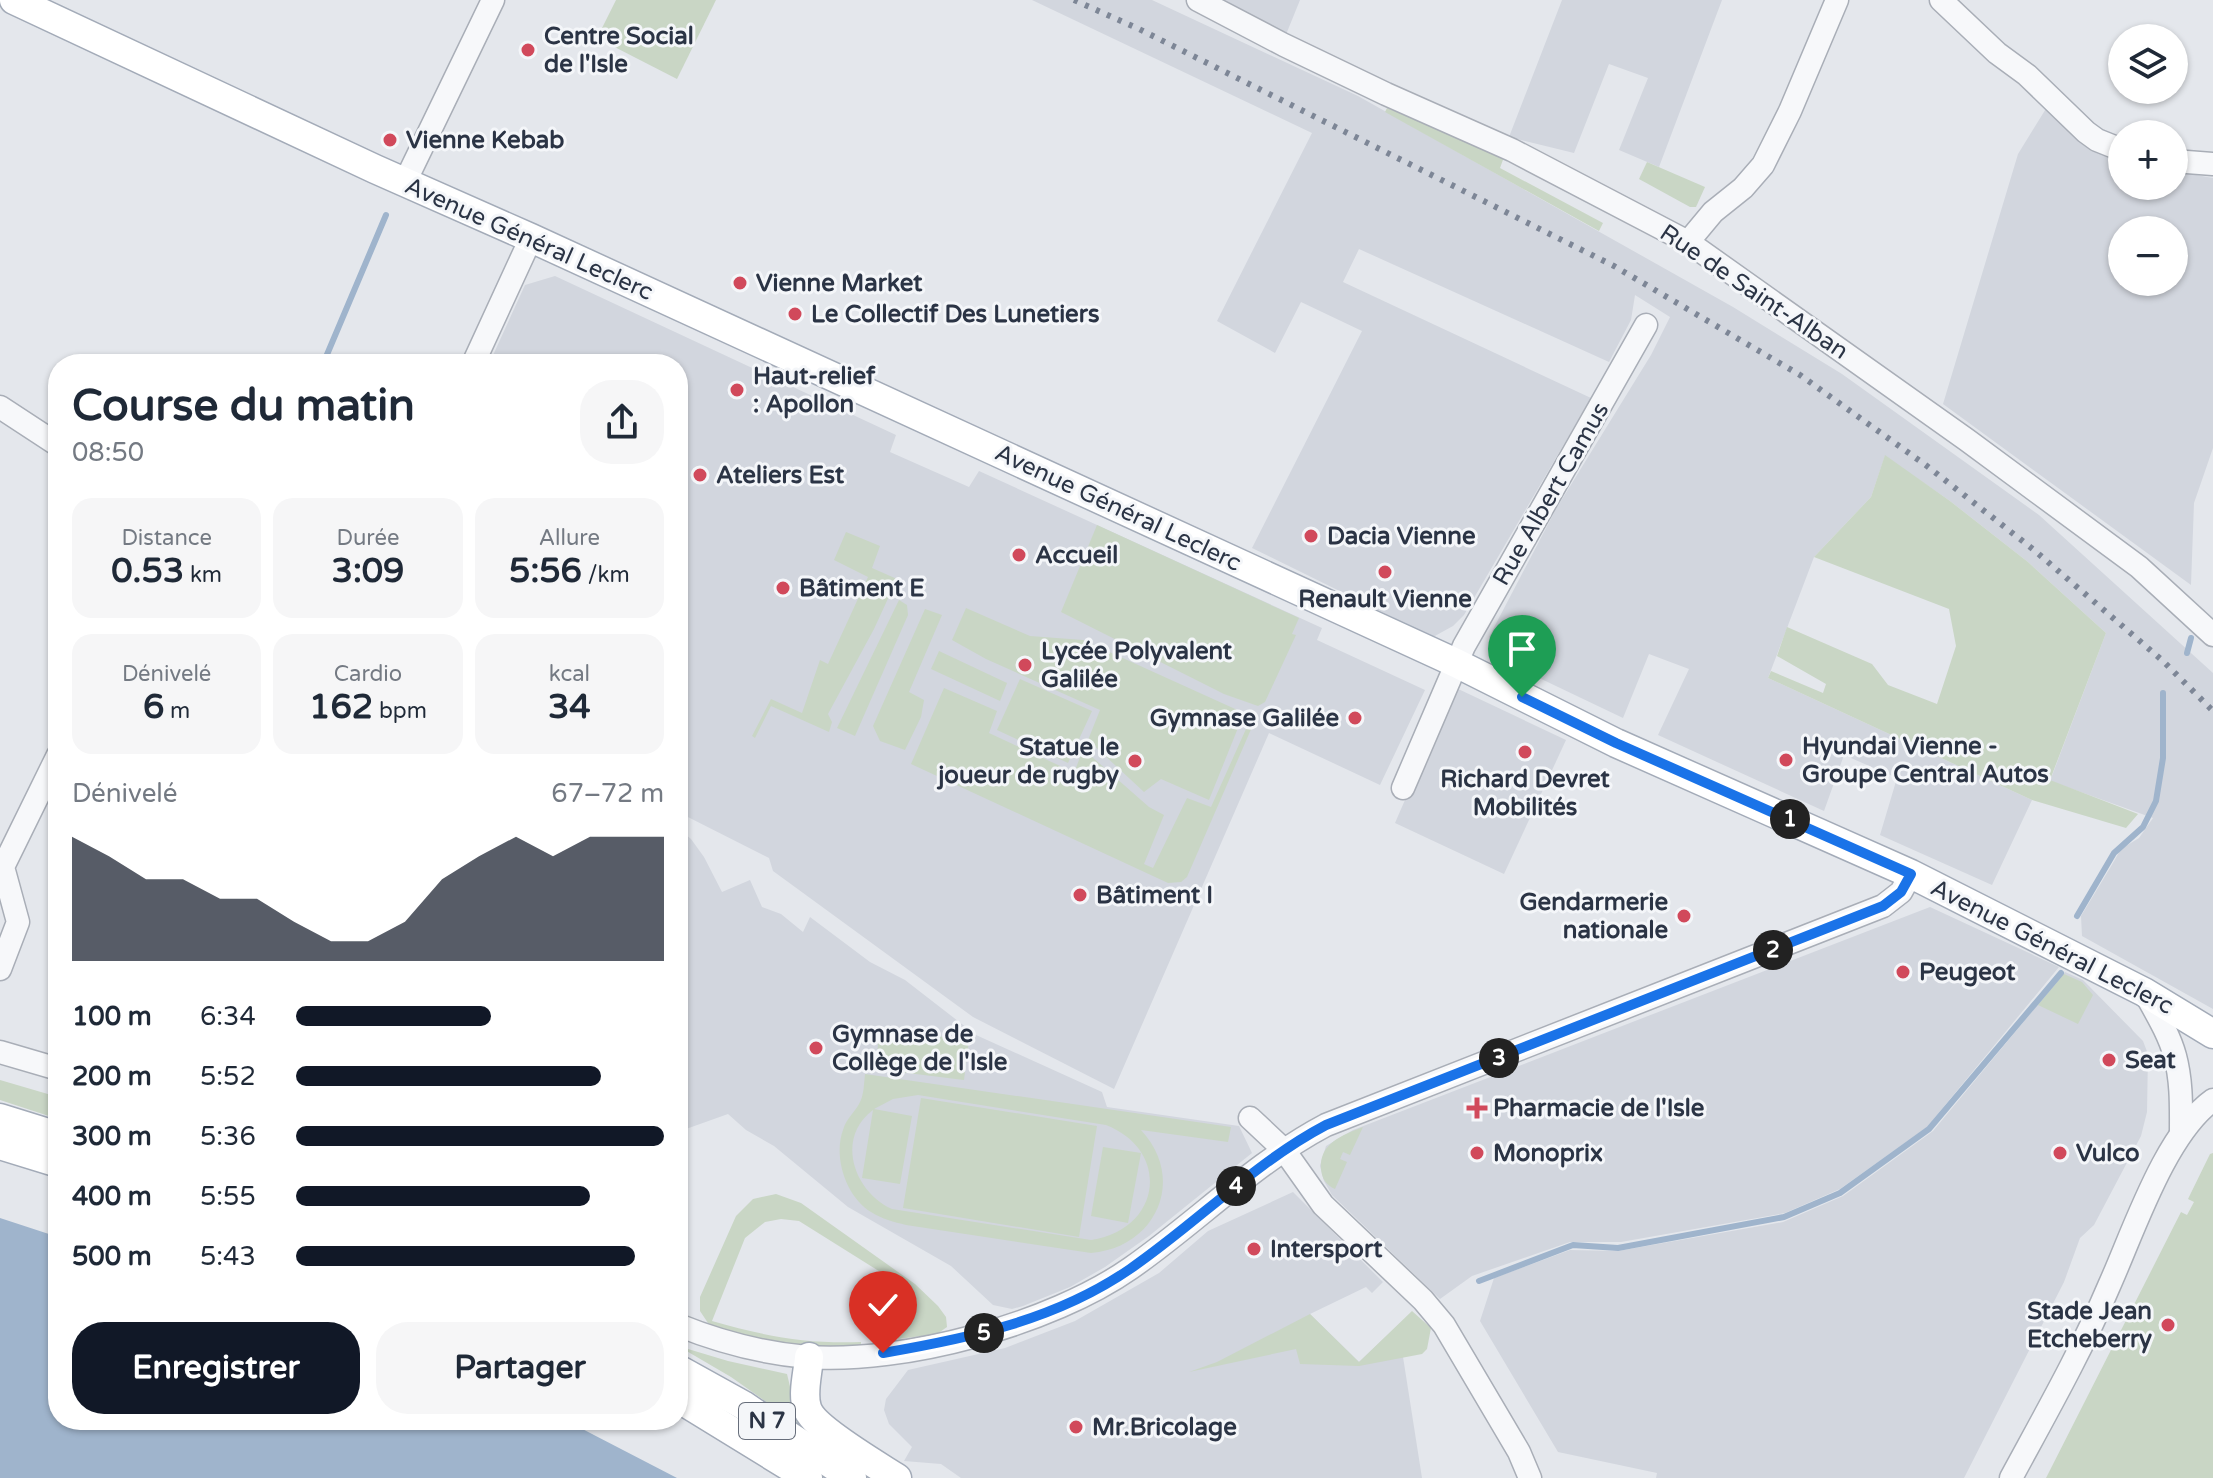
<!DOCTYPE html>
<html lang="fr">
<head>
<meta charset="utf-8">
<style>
  body { margin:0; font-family:"Varela Round",sans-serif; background:#f6f6f7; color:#1f2937; height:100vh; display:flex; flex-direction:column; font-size:30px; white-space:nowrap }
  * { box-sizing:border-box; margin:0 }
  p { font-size:26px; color:#747a83 }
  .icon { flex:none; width:44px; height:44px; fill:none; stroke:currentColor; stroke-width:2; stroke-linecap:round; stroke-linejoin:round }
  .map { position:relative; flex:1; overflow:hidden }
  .sheet { position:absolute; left:48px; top:354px; width:640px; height:1076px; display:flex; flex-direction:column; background:#fff; border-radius:32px; box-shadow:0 2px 6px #0004 }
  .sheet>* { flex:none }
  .tools { position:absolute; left:2108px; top:24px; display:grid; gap:16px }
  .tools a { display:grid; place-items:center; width:80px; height:80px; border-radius:50%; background:#fff; box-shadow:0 2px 6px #0004; font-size:40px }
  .pin { position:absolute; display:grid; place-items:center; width:68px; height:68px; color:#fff; margin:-82px -34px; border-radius:50% 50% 50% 0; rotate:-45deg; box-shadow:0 0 8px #0007 }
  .pin .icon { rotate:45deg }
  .km { position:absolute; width:40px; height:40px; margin:-20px; border-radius:50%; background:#222; color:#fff; font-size:22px; line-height:40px; text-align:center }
  .round { display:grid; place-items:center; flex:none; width:84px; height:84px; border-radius:32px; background:#f6f6f7 }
  .overview { display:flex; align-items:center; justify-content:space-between; height:136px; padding:0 24px }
  h1 { font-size:44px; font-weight:800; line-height:60px }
  .metrics { display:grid; grid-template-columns:repeat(3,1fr); gap:12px; height:136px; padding:8px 24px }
  .metrics div { display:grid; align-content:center; border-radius:20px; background:#f6f6f7; text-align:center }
  .metrics b { font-size:34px; font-weight:800 }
  .metrics small { font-size:22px; font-weight:400 }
  .metrics p { font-size:22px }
  .chart { height:224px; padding:16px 24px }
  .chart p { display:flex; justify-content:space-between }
  .chart svg { width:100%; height:144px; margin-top:8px; fill:#111827; opacity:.7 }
  .primary-button { display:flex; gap:16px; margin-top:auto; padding:16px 24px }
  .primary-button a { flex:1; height:92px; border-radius:32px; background:#111827; color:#fff; font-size:32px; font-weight:800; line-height:92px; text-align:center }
  .primary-button a+a { background:#f6f6f7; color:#1f2937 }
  ul { padding:0 24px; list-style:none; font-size:26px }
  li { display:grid; grid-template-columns:128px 96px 1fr; align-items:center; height:60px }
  li i { height:20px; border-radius:10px; background:#111827 }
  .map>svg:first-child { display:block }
  .built { fill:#d2d6de; fill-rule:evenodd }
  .green { fill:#c9d6c5; fill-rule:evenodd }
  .water { fill:#9fb4cc }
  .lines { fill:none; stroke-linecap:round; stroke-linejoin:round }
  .stream { stroke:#9fb4cc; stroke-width:6 }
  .minor-casing { stroke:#a9aeb7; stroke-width:25 }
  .major-casing { stroke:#a3abb8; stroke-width:31 }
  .minor { stroke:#f7f8fa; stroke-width:22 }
  .major { stroke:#fff; stroke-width:28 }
  .rail { stroke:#7d8696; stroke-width:6; stroke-dasharray:4 8; stroke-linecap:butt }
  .route-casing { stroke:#fff; stroke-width:16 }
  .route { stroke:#1a73e8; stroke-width:10 }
  .poi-dot { fill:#d1495b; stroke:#f4f6f9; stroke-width:3 }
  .labels { text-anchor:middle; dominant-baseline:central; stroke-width:6; stroke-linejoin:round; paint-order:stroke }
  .shield { fill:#f4f6f9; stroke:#676e7b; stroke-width:2 }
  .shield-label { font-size:22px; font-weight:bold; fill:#2b3445 }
  .poi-label { font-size:24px; font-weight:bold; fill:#2b3445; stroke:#f4f6f9; text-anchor:start }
  .street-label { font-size:24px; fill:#2b3445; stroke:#f4f6f9 }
</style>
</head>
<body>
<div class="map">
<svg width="2213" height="1478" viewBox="0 0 2213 1478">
  <rect width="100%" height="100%" fill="#e4e7ec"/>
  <g class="built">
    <polygon points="1032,0 1152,0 1358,96 1733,307 1842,374 2039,515 2213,673 2213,1009 2082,936 2081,916 2110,868 2121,849 2139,838 2153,818 2050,781 2106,633 2028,562 1950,501 1885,456 1871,497 1814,557 1768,678 2032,800 1992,885 1880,835 1897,778 1844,755 1824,811 1658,735 1689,669 1649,654 1623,718 1495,657 1489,637 1556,509 1651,355 1670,317 1635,295 1631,320 1609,362 1359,249 1343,282 1591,398 1464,615 1453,626 1433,637 1252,548 1362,331 1301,302 1275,353 1217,321 1312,133"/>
    <polygon points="1218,0 1300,0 1285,37"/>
    <polygon points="1562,0 1722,0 1659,167 1619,150 1648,78 1609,64 1574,153 1509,137"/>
    <path d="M2047,107l75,53v26h52v-15l39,7v270l-19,55 -3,82 -248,-181 75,-250zM2122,230h52v52h-52z"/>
    <polygon points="555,276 896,435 890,452 969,487 979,471 1322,628 1317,640 1425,690 1380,785 1269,733 1114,1089 973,1017 773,871 769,858 678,812 678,364 489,364 525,285"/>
    <polygon points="1454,687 1566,740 1504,874 1395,823"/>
    <polygon points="678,828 691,839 704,857 722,892 750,880 762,907 781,914 803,932 810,917 870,962 905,980 976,1035 1102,1092 1107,1107 1239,1126 1252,1153 1149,1236 1105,1267 1070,1287 1023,1306 1012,1309 993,1305 951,1266 848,1207 774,1146 746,1130 728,1114 686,1129 678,1125"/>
    <polygon points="1930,907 2059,967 1927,1127 1840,1189 1785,1213 1621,1242 1570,1242 1472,1276 1440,1299 1332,1195 1324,1181 1320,1166 1326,1146 1353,1130"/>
    <polygon points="2065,972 2083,980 2143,1041 2148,1054 2147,1112 2141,1136 2094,1225 2080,1238 2064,1282 1964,1478 1656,1478 1657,1473 1558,1452 1480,1321 1494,1278 1570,1250 1618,1251 1783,1222 1843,1196 1933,1131"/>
    <polygon points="1293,1192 1383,1282 1372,1293 1366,1287 1310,1314 1359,1362 1398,1325 1422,1478 961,1478 941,1464 904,1461 912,1447 889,1424 884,1410 886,1399 908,1370 1005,1348 1075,1321 1159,1273 1208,1231"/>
  </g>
  <g class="green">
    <polygon points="616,0 716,0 677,79 597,38"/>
    <polygon points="1387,108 1504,157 1500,168 1603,223 1599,231 1385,112"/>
    <polygon points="1647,162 1705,187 1696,207 1690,207 1639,179"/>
    <polygon points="1885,455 1950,501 2028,562 2106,633 2050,780 2138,814 2126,828 2032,800 1768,678 1771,671 1823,693 1826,684 1777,656 1787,627 1872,664 1888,685 1937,704 1956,646 1949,609 1814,557 1871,497"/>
    <polygon points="1097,525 1299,618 1292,634 1296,635 1265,702 1258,706 1224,694 1061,612"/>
    <polygon points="846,532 880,546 872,568 897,579 874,629 828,714 832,722 829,732 771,706 755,738 752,736 771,699 802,713 820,660 828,664 868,577 834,560"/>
    <polygon points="899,600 907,605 908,615 855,736 837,728"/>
    <polygon points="966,608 1030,636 1083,640 1244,713 1209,800 1161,779 1144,792 1088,740 1100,710 986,659 952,640"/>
    <polygon points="925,609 942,615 909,692 924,700 921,717 905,750 880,741 873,726"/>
    <polygon points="939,651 1007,683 1000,701 931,669"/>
    <polygon points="1020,679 1092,711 1068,763 997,730"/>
    <polygon points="944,688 997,711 989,733 1071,771 1076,768 1083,749 1149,807 1164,815 1144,864 1153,868 1187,798 1211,807 1250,720 1252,727 1187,877 1181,882 1168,883 911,764"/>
    <polygon points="2064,974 2082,982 2093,995 2078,1024 2038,1005"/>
    <polygon points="880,1029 969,1040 964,1080 875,1069"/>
    <path d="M865,1074l366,53 -3,15 -87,-12c46,49 15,118 -50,123l-185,-28c-12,-3 -24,-6 -35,-13 -25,-15 -38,-55 -28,-82 3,-11 11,-17 16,-26 5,-8 5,-21 6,-30zM918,1095l188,30c66,26 55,105 -15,115l-199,-31c-38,-17 -57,-71 -19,-99l-11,68 38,6 12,-68 -38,-7 19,-10z"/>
    <polygon points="0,1080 58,1097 58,1119 0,1100"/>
    <polygon points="921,1098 1097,1126 1079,1237 903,1208"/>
    <path d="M1363,1127l-13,28 -7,-3 -3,7 7,3 -12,27c-9,-4 -13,-10 -14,-20 -2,-26 22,-34 42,-42z"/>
    <polygon points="1103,1147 1141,1153 1128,1223 1091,1216"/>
    <polygon points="2213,1153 2213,1478 2046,1478 2181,1212 2187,1215 2194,1202 2188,1199 2210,1154"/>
    <path d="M776,1194l25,9 114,81 23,22 8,11 1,10 -10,7 -39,5 -16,-66 -83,-52 -18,-2 -16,3 -20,16 -33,83c52,15 94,23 149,21v4c-46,2 -113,-1 -153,-23l-8,-12v-14l36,-81 17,-17z"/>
    <polygon points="1412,1311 1431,1328 1427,1349 1422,1354 1359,1366 1300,1364 1296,1349 1189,1372 1217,1362 1310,1314 1359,1362"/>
    <polygon points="678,1346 728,1361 787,1374 792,1395 844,1457 731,1377"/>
  </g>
  <polygon class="water" points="0,1218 58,1237 58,1420 565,1420 677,1478 0,1478"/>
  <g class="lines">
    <g class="stream">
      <polyline points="323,364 386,215"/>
      <polyline points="2187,653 2191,638"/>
      <polyline points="2077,916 2114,853 2143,827 2156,801 2163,758 2163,693"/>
      <polyline points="54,1045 58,1039"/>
      <polyline points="1479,1281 1573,1245 1618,1248 1784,1217 1840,1193 1929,1129 2061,973"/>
    </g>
    <g class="minor-casing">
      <g id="minor">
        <polyline points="1198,0 1284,45 1386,94 1512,150 1688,242 1967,440 2139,567 2213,635"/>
        <polyline points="1941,0 1997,53 2027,75 2086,132 2097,140 2122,150"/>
        <polyline points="2174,161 2213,164"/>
        <polyline points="405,182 493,0"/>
        <polyline points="1688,242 1713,212 1743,188 1763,165 1790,111 1837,0"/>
        <polyline points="473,364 531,238"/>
        <polyline points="0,407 58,445"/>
        <polyline points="1403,788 1464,646 1646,325"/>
        <polyline points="0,969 18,922 3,867 58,755"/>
        <path d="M2145,993c11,20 24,41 30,63 7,26 6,52 6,77"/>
        <polyline points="0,1052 58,1069"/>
        <polyline points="1250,1118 1284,1150 1323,1205 1423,1300 1444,1325 1519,1452 1530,1478"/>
        <path d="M678,1325c42,17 84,28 129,32 97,7 244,-33 324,-89 66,-46 123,-105 195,-143l557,-219 18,-14 10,-18"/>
        <path d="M2011,1478c34,-63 70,-126 98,-192 24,-53 56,-152 104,-186"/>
      </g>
    </g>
    <g class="major-casing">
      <g id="major">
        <polyline points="14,0 375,169 531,238 1456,663 1616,743 1911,874 2144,992 2213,1034"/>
        <polyline points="0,1118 58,1136"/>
        <polyline points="0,1145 58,1163"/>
        <path d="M809,1357c-1,16 -7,36 -2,51 6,20 70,57 90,70"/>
        <polyline points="678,1369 743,1405 852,1478"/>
        <polyline points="678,1398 808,1478"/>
      </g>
    </g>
    <use href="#minor" class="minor"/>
    <use href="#major" class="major"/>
    <polyline class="rail" points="1074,0 1139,29 1614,266 1800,375 1927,466 2034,550 2163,661 2213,711"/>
  </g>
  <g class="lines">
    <g class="route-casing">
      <path id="route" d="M883,1353c87,-15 173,-33 247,-84 67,-46 124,-106 196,-144l557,-219 18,-14 10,-18 -295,-131 -94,-46"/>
    </g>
    <use href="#route" class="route"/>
  </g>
  <g class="poi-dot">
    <circle cx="528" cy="50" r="8"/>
    <circle cx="390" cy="140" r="8"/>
    <circle cx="740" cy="283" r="8"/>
    <circle cx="795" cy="314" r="8"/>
    <circle cx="737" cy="390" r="8"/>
    <circle cx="700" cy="475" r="8"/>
    <circle cx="1311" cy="536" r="8"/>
    <circle cx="1019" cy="555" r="8"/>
    <circle cx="1385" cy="572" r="8"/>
    <circle cx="783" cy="588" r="8"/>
    <circle cx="1025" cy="665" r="8"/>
    <circle cx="1355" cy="718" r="8"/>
    <circle cx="1525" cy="752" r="8"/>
    <circle cx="1786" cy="760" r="8"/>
    <circle cx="1135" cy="761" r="8"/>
    <circle cx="1080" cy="895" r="8"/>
    <circle cx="1684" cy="916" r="8"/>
    <circle cx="1903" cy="972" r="8"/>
    <circle cx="816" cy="1048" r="8"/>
    <circle cx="2109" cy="1060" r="8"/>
    <path d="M1473 1096h8v8h8v8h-8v8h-8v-8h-8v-8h8z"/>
    <circle cx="1477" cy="1153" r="8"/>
    <circle cx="2060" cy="1153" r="8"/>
    <circle cx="1254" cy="1249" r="8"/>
    <circle cx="2168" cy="1325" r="8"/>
    <circle cx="1076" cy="1427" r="8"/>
  </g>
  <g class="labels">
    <rect class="shield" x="739" y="1403" width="56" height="36" rx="6"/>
    <g class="shield-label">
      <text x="767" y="1421">N 7</text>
    </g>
    <g class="poi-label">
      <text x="544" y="36">Centre Social<tspan x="544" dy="28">de l'Isle</tspan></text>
      <text x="406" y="140">Vienne Kebab</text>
      <text x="756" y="283">Vienne Market</text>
      <text x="811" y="314">Le Collectif Des Lunetiers</text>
      <text x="753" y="376">Haut-relief<tspan x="753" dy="28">: Apollon</tspan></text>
      <text x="716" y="475">Ateliers Est</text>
      <text x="1327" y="536">Dacia Vienne</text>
      <text x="1035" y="555">Accueil</text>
      <text x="799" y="588">Bâtiment E</text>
      <text x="1385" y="599" text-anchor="middle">Renault Vienne</text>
      <text x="1041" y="651">Lycée Polyvalent<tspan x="1041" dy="28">Galilée</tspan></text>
      <text x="1339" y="718" text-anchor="end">Gymnase Galilée</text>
      <text x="1802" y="746">Hyundai Vienne -<tspan x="1802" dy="28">Groupe Central Autos</tspan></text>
      <text x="1119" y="747" text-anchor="end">Statue le<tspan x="1119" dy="28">joueur de rugby</tspan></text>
      <text x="1525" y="779" text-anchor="middle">Richard Devret<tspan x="1525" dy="28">Mobilités</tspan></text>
      <text x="1096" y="895">Bâtiment I</text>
      <text x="1668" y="902" text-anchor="end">Gendarmerie<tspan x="1668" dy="28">nationale</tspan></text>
      <text x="1919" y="972">Peugeot</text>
      <text x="832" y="1034">Gymnase de<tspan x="832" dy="28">Collège de l'Isle</tspan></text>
      <text x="2125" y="1060">Seat</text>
      <text x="1493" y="1108">Pharmacie de l'Isle</text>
      <text x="1493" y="1153">Monoprix</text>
      <text x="2076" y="1153">Vulco</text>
      <text x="1270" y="1249">Intersport</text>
      <text x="2152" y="1311" text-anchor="end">Stade Jean<tspan x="2152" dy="28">Etcheberry</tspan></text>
      <text x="1092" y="1427">Mr.Bricolage</text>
    </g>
    <g class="street-label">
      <text transform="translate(529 239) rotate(24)">Avenue Général Leclerc</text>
      <text transform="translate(1754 292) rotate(34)">Rue de Saint-Alban</text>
      <text transform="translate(1551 494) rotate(-60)">Rue Albert Camus</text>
      <text transform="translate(1118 508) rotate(25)">Avenue Général Leclerc</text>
      <text transform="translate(2052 947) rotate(27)">Avenue Général Leclerc</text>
    </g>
  </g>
</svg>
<div class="tools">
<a><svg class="icon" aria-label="layers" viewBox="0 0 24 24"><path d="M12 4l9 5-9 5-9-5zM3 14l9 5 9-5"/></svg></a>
<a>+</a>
<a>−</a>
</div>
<div class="pin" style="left:1522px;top:697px;background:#1e9e55"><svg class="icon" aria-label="arrive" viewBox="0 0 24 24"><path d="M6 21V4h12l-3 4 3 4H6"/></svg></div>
<div class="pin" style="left:883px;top:1353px;background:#d93025"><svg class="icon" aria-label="check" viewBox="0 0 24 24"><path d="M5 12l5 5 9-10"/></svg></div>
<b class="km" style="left:1790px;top:819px">1</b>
<b class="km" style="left:1773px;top:950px">2</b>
<b class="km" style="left:1499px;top:1058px">3</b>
<b class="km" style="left:1236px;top:1186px">4</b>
<b class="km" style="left:984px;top:1333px">5</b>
<section class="sheet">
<div class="overview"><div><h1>Course du matin</h1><p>08:50</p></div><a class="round"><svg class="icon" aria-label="share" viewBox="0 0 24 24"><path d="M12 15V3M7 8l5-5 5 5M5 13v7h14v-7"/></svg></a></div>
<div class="metrics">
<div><p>Distance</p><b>0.53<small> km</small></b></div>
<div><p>Durée</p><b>3:09</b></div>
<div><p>Allure</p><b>5:56<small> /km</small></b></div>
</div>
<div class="metrics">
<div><p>Dénivelé</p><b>6<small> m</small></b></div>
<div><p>Cardio</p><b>162<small> bpm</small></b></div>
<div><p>kcal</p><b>34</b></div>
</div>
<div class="chart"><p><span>Dénivelé</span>67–72 m</p>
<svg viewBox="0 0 160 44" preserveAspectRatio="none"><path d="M0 44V6L10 12L20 19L30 19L40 25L50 25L60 32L70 38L80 38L90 32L100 19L110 12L120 6L130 12L140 6L150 6L160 6V44z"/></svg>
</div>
<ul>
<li><b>100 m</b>6:34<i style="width:53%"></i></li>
<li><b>200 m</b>5:52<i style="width:83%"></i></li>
<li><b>300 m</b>5:36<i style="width:100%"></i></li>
<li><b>400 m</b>5:55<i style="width:80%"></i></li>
<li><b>500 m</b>5:43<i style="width:92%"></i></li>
</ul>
<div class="primary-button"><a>Enregistrer</a><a>Partager</a></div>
</section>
</div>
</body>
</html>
